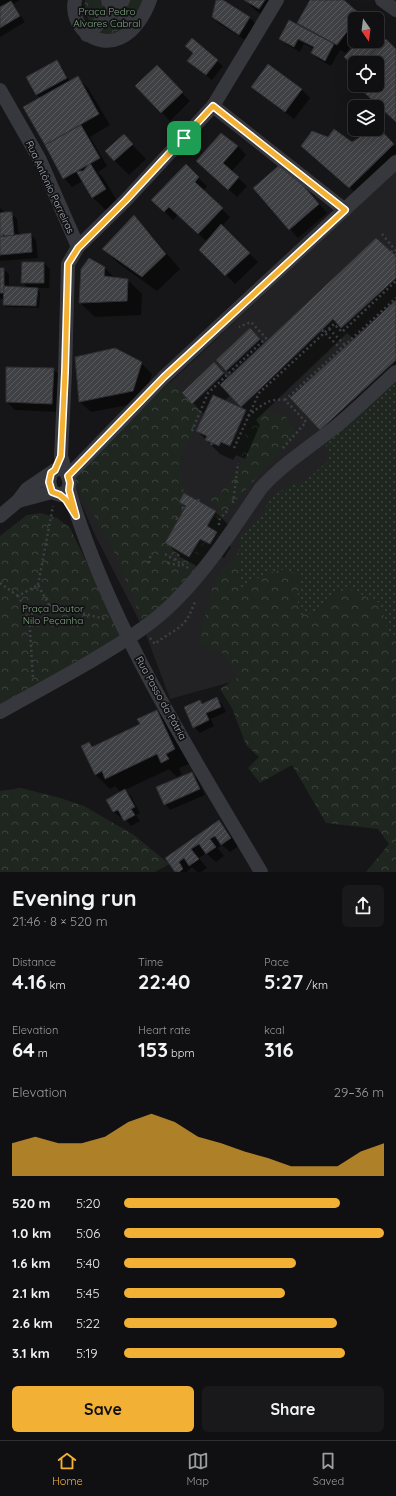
<!DOCTYPE html>
<html lang="en">
<head>
<meta charset="utf-8">
<style>
  body { margin:0; font-family:Quicksand,sans-serif; background:#19191b; color:#f1f3f6; height:100vh; display:flex; flex-direction:column; font-size:15px; white-space:nowrap }
  * { box-sizing:border-box; margin:0 }
  p { font-size:13px; color:#9c9d9f }
  .icon { flex:none; width:22px; height:22px; fill:none; stroke:currentColor; stroke-width:2; stroke-linecap:round; stroke-linejoin:round }
  .map { position:relative; height:872px; overflow:hidden }
  .side { display:flex; flex-direction:column; background:#101012; flex:1 }
  .side>* { flex:none }
  .needle { width:26px; rotate:166deg }
  .fabs { position:absolute; left:348px; top:12px; display:grid; gap:8px }
  .fabs a { display:grid; place-items:center; width:36px; height:36px; border-radius:6px; background:#101012; box-shadow:0 4px 16px #0002,0 0 0 1px #303032; font-size:20px }
  .pin { position:absolute; display:grid; place-items:center; width:34px; height:34px; color:#fff; margin:-17px; border-radius:8px; box-shadow:0 2px 6px #0006 }
  .round { display:grid; place-items:center; flex:none; width:42px; height:42px; border-radius:6px; background:#19191b }
  .head { display:flex; align-items:center; justify-content:space-between; height:68px; padding:0 12px }
  h1 { font-size:22px; font-weight:800; line-height:30px }
  .stats { display:grid; grid-template-columns:repeat(3,1fr); gap:6px; height:68px; padding:4px 12px }
  .stats div { display:grid; align-content:center }
  .stats b { font-size:20px; font-weight:800 }
  .stats small { font-size:11px; font-weight:400 }
  .stats p { font-size:11px }
  .chart { height:112px; padding:8px 12px }
  .chart p { display:flex; justify-content:space-between }
  .chart svg { width:100%; height:72px; margin-top:4px; fill:#f2b134; opacity:.7 }
  .action { display:flex; gap:8px; margin-top:auto; padding:8px 12px }
  .action a { flex:1; height:46px; border-radius:6px; background:#f2b134; color:#111; font-size:16px; font-weight:800; line-height:46px; text-align:center }
  .action a+a { background:#19191b; color:#f1f3f6 }
  ul { padding:0 12px; list-style:none; font-size:13px }
  li { display:grid; grid-template-columns:64px 48px 1fr; align-items:center; height:30px }
  li i { height:10px; border-radius:5px; background:#f2b134 }
  .tabs { display:flex; justify-content:space-around; align-items:center; height:56px; border-top:1px solid #303032; background:#101012; font-size:11px; color:#9c9d9f }
  .tabs a { display:grid; justify-items:center; gap:2px }
  .tabs .active { color:#f2b134 }
  .map>svg:first-child { display:block }
  .built { fill:#222225 }
  .grass { fill:url(#grass-dots) }
  .forest { fill:url(#forest-crowns) }
  .shadow { fill:#0007; fill-rule:evenodd }
  .building { fill:url(#building-hatch); stroke:#303034 }
  .lines { fill:none; stroke-linecap:round; stroke-linejoin:round }
  .path { stroke:#3d3f44; stroke-width:2.5; stroke-dasharray:2 3; stroke-linecap:butt }
  .minor { stroke:#37383d; stroke-width:14 }
  .route-casing { stroke:#fff; stroke-width:8 }
  .route { stroke:#f2b134; stroke-width:5 }
  .labels { text-anchor:middle; dominant-baseline:central; stroke-width:3.5; stroke-linejoin:round; paint-order:stroke }
  .park-label { font-size:10px; fill:#7fa381; stroke:#111113 }
  .street-label { font-size:10px; fill:#a8adb8; stroke:#111113 }
</style>
</head>
<body>
<div class="map">
<svg width="396" height="872" viewBox="0 0 396 872">
  <defs>
    <pattern id="grass-dots" width="8" height="8" patternUnits="userSpaceOnUse"><rect width="8" height="8" fill="#1e261f"/><path d="M2 2h.1M6 6h.1" fill="none" stroke="#3c433d" stroke-width="1.8" stroke-linecap="round"/></pattern>
    <pattern id="forest-crowns" width="20" height="18" patternUnits="userSpaceOnUse"><rect width="20" height="18" fill="#1e261f"/><path d="M2 6a3 3 0 1 1 6 0M12 15a3 3 0 1 1 6 0" fill="none" stroke="#3c433d"/></pattern>
    <pattern id="building-hatch" width="6" height="6" patternUnits="userSpaceOnUse"><rect width="6" height="6" fill="#404145"/><path d="M-1 1l2-2M0 6l6-6M5 7l2-2" fill="none" stroke="#595a5e"/></pattern>
  </defs>
  <rect width="100%" height="100%" fill="#161618"/>
  <polygon class="built" points="396,170 396,636 170,699 145,632 96,537 72,483 71,476"/>
  <polygon class="grass" points="396,376 396,640 387,628 380,603 334,595 318,612 301,616 297,599 300,576 247,585 239,589 241,567 238,553 241,535 257,522 271,498 290,485 304,482 329,460 326,445 359,410"/>
  <g class="forest">
    <path d="M85,0h60c-3,8 -16,25 -24,30 -6,3 -12,4 -18,4 -12,-7 -20,-20 -18,-34z"/>
    <polygon points="170,382 201,412 179,461 184,493 179,502 186,506 165,542 189,557 197,573 146,631 114,552 73,477"/>
    <path d="M262,409l24,8 9,17 -76,86c-1,7 5,11 9,16l-14,18 -7,-4 -9,10 -6,-3 9,-15 10,5 9,-16 -10,-6 10,-16 -11,-10 10,-5 11,-12 12,-19 -1,-19 8,-18z"/>
    <polygon points="41,513 57,518 70,528 111,613 120,638 0,706 0,536 27,515"/>
    <polygon points="238,553 241,567 239,589 267,573 286,569 300,576 297,599 301,615 318,612 334,595 347,588 380,603 387,628 396,640 396,872 366,872 389,844 378,829 326,823 292,765 260,783 248,768 259,757 246,745 232,708 220,689 237,678 224,654 198,644 214,581"/>
    <polygon points="21,788 57,797 84,806 134,835 169,864 155,872 0,872 0,791"/>
  </g>
  <g class="shadow">
    <polygon points="0,0 20,0 13,4 25,22 0,37"/>
    <polygon points="217,0 222,0 250,18 256,24 245,40 218,23 213,17"/>
    <polygon points="245,0 282,0 270,20 255,10"/>
    <polygon points="311,0 343,0 364,19 355,19 355,41 376,41 381,45 396,50 396,122 357,85 377,85 377,63 355,63 355,66 345,57 356,45 353,43 346,53 340,50 331,66 318,59 312,53 314,49 304,44 300,52 286,44 281,39 305,30 298,22"/>
    <polygon points="192,40 223,66 212,80 194,66 194,53"/>
    <polygon points="56,61 62,67 70,81 77,77 88,88 110,125 90,137 107,166 98,172 104,179 119,204 107,211 92,197 83,181 72,187 64,178 46,145 40,98 37,95 27,78"/>
    <polygon points="156,67 190,101 170,121 136,86"/>
    <polygon points="252,87 301,89 310,98 294,119 261,95"/>
    <polygon points="377,127 396,147 396,153 356,193 308,152 328,139 352,143 374,129 377,129"/>
    <polygon points="221,134 238,146 246,155 231,172 247,186 237,197 197,161"/>
    <polygon points="124,136 146,159 129,175 114,160"/>
    <polygon points="186,166 207,186 203,191 230,217 222,226 258,262 235,284 201,250 207,242 178,215 173,220 153,200"/>
    <polygon points="292,172 327,213 298,238 290,229"/>
    <polygon points="0,208 4,212 11,213 17,219 19,236 30,234 36,240 38,258 0,261 0,238 15,235 6,235 3,231 0,236"/>
    <polygon points="134,217 148,231 180,269 157,291 118,263 104,249"/>
    <path d="M396,258v119l-76,53 35,-90 -8,-7 -91,87 4,5 -15,34 -9,-4 -3,5 -13,-6 -23,-23 8,-16 -12,-12 21,-40 14,15 3,-3 -14,-15 33,-31 14,15zM231,395l14,15 -21,-9z"/>
    <polygon points="44,263 50,269 49,288 36,288 40,292 39,308 6,307 4,304 4,299 0,299 0,269 3,269 9,274 9,287 29,289 22,282"/>
    <polygon points="105,268 115,278 128,280 142,294 141,315 95,317 80,303"/>
    <polygon points="141,363 152,374 144,402 91,412 80,402"/>
    <polygon points="53,369 62,377 60,412 15,410 7,402"/>
    <polygon points="180,501 215,512 230,526 222,539 231,547 224,558 215,552 204,570 180,557 166,542 186,508"/>
    <polygon points="216,698 222,704 226,712 211,719 214,726 200,733 194,727 200,701 203,704"/>
    <polygon points="157,711 171,725 189,764 179,768 182,774 177,777 169,769 125,790 131,796 140,813 136,815 140,821 131,826 123,816 120,817 114,812 121,793 115,786 110,789 95,774 89,743 93,747 141,725"/>
    <polygon points="192,773 197,779 205,795 170,810 165,804"/>
    <polygon points="219,822 227,830 239,846 230,852 222,845 218,848 224,856 216,862 206,853 199,858 207,868 201,872 197,872 192,867 187,872 177,872 167,858"/>
  </g>
  <g class="building">
    <polygon points="216,0 223,0 250,17 239,35 212,17"/>
    <polygon points="244,0 265,0 259,9"/>
    <polygon points="310,0 344,0 360,14 355,19 355,21 337,45 297,23"/>
    <polygon points="11,1 20,16 0,28 0,7"/>
    <polygon points="289,20 334,44 325,61 311,53 314,47 298,39 294,47 279,39"/>
    <polygon points="355,32 355,41 377,40 381,44 363,63 355,63 355,67 344,57 355,45 348,39"/>
    <polygon points="192,38 218,60 206,75 187,61 193,53 185,46"/>
    <polygon points="386,39 396,49 396,122 356,85 377,85 377,63 363,63"/>
    <polygon points="57,60 67,78 36,95 26,77"/>
    <polygon points="268,64 302,89 285,112 251,87"/>
    <polygon points="157,65 183,92 161,113 135,86"/>
    <polygon points="355,71 355,84 349,78"/>
    <polygon points="78,76 99,114 45,145 23,107"/>
    <polygon points="81,125 100,158 63,179 45,145"/>
    <polygon points="377,126 394,144 349,188 301,146 312,131 328,137 334,129 352,142 373,129 377,129"/>
    <polygon points="221,133 238,146 223,163 239,177 228,190 196,161"/>
    <polygon points="124,134 133,144 114,161 105,151"/>
    <polygon points="283,162 319,204 289,230 253,188"/>
    <polygon points="90,163 106,189 92,198 76,171 83,171"/>
    <polygon points="186,164 199,177 195,182 223,208 198,234 169,207 164,212 151,200"/>
    <polygon points="6,212 12,212 14,235 5,236 3,234 3,236 0,237 0,213"/>
    <polygon points="134,215 166,254 142,277 102,249"/>
    <polygon points="221,224 250,253 225,276 199,250"/>
    <polygon points="31,233 32,252 0,255 0,237"/>
    <polygon points="376,238 396,256 396,278 341,328 333,319 241,407 220,385"/>
    <polygon points="89,258 105,267 104,276 128,279 127,301 79,303 81,269"/>
    <polygon points="22,262 44,262 44,283 21,283"/>
    <rect x="0" y="268" width="4" height="25"/>
    <polygon points="4,286 38,288 36,306 3,305"/>
    <polygon points="396,300 396,360 320,430 290,398"/>
    <polygon points="250,328 260,339 226,371 216,360"/>
    <polygon points="115,348 142,362 133,391 79,402 75,357"/>
    <polygon points="214,362 224,373 192,404 182,393"/>
    <polygon points="6,367 54,368 52,404 6,402"/>
    <polygon points="213,395 246,410 230,446 221,442 219,446 205,440 207,436 196,431"/>
    <polygon points="184,493 216,511 207,526 217,532 210,544 200,539 189,557 165,543 186,506 179,502"/>
    <polygon points="217,697 221,707 206,713 209,720 193,728 184,707 200,700 202,704"/>
    <polygon points="157,710 175,749 166,754 169,759 161,763 157,754 105,779 102,771 95,775 81,746 89,742 92,747 140,724 137,719"/>
    <polygon points="192,772 200,789 164,805 156,787"/>
    <polygon points="125,789 135,807 131,809 135,815 124,821 118,810 113,812 106,800"/>
    <polygon points="219,820 231,838 221,845 215,836 210,839 216,847 206,854 199,844 191,849 199,859 189,866 184,858 179,862 183,869 179,872 175,872 165,858"/>
  </g>
  <g class="lines">
    <g class="path">
      <polyline points="382,234 396,251"/>
      <polyline points="391,251 396,254"/>
      <polyline points="329,329 345,345"/>
      <polyline points="322,330 342,350"/>
      <polyline points="285,400 396,298"/>
      <path d="M248,416c13,-10 20,-18 37,-16l21,22 -24,27"/>
      <polyline points="192,431 208,393 266,338 251,322 239,327"/>
      <polyline points="211,445 212,443"/>
      <polyline points="234,448 259,393 334,324 342,332 396,281"/>
      <polyline points="198,501 200,497"/>
      <polyline points="233,503 238,463"/>
      <polyline points="182,507 184,509"/>
      <polyline points="176,518 178,520"/>
      <polyline points="219,525 219,520 228,510"/>
      <polyline points="165,554 188,568"/>
      <polyline points="175,560 180,552"/>
      <polyline points="149,563 151,553"/>
      <polyline points="168,563 181,566"/>
      <polyline points="0,583 18,596"/>
      <polyline points="38,585 53,506"/>
      <polyline points="49,605 38,585 18,596 29,615 49,605 105,619"/>
      <polyline points="29,615 33,678"/>
      <path d="M150,638l5,6c9,-8 20,-12 29,-21 6,-7 8,-15 12,-23"/>
    </g>
    <g class="minor">
      <path d="M75,0c-6,26 21,49 45,38 15,-7 25,-24 30,-38"/>
      <polyline points="108,0 115,7 132,29"/>
      <polyline points="382,0 396,10"/>
      <polyline points="87,35 123,0"/>
      <polyline points="0,90 40,160 78,247 68,264 65,372 61,456 65,470"/>
      <polyline points="213,106 345,210"/>
      <polyline points="78,247 126,200 213,106 277,0"/>
      <polyline points="68,476 164,377 396,162"/>
      <path d="M69,490c41,137 120,260 192,382"/>
      <polyline points="18,501 52,492"/>
      <path d="M0,516l18,-15 9,-12 28,-19 5,-1 5,1c5,10 8,20 -5,25l-8,-3 -3,-10 2,-9"/>
      <path d="M0,712c31,-17 62,-34 93,-52 30,-18 59,-35 83,-60 33,-33 59,-74 85,-112 21,-23 48,-41 73,-60 22,-18 42,-38 62,-56"/>
    </g>
  </g>
  <g class="lines">
    <g class="route-casing">
      <polygon id="route" points="213,106 345,210 164,377 68,476 70,483 69,490 76,516 66,500 60,495 52,492 49,482 51,473 55,470 61,456 65,372 68,264 78,248 126,200"/>
    </g>
    <use href="#route" class="route"/>
  </g>
  <g class="labels">
    <g class="park-label">
      <text x="107" y="11">Praça Pedro<tspan x="107" dy="12">Alvares Cabral</tspan></text>
      <text x="53" y="608">Praça Doutor<tspan x="53" dy="12">Nilo Peçanha</tspan></text>
    </g>
    <g class="street-label">
      <text transform="translate(50 187) rotate(65)">Rua Antônio Parreiras</text>
      <text transform="translate(161 698) rotate(61)">Rua Passo da Pátria</text>
    </g>
  </g>
</svg>
<div class="fabs">
<a><svg class="needle" viewBox="-14 -14 28 28"><path d="M0-13l5 13h-10z" fill="#e53935"/><path d="M0 13l5-13h-10z" fill="#9c9d9f"/></svg></a>
<a><svg class="icon" aria-label="locate" viewBox="0 0 24 24"><circle cx="12" cy="12" r="6"/><path d="M12 2v4M12 18v4M2 12h4M18 12h4"/></svg></a>
<a><svg class="icon" aria-label="layers" viewBox="0 0 24 24"><path d="M12 4l9 5-9 5-9-5zM3 14l9 5 9-5"/></svg></a>
</div>
<div class="pin" style="left:184px;top:138px;background:#1e9e55"><svg class="icon" aria-label="arrive" viewBox="0 0 24 24"><path d="M6 21V4h12l-3 4 3 4H6"/></svg></div>
</div>
<section class="side">
<div class="head"><div><h1>Evening run</h1><p>21:46 · 8 × 520 m</p></div><a class="round"><svg class="icon" aria-label="share" viewBox="0 0 24 24"><path d="M12 15V3M7 8l5-5 5 5M5 13v7h14v-7"/></svg></a></div>
<div class="stats">
<div><p>Distance</p><b>4.16<small> km</small></b></div>
<div><p>Time</p><b>22:40</b></div>
<div><p>Pace</p><b>5:27<small> /km</small></b></div>
</div>
<div class="stats">
<div><p>Elevation</p><b>64<small> m</small></b></div>
<div><p>Heart rate</p><b>153<small> bpm</small></b></div>
<div><p>kcal</p><b>316</b></div>
</div>
<div class="chart"><p><span>Elevation</span>29–36 m</p>
<svg viewBox="0 0 160 44" preserveAspectRatio="none"><path d="M0 44V24L10 20L20 24L30 24L40 20L50 11L60 6L70 11L80 20L90 24L100 29L110 33L120 38L130 38L140 38L150 29L160 24V44z"/></svg>
</div>
<ul>
<li><b>520 m</b>5:20<i style="width:83%"></i></li>
<li><b>1.0 km</b>5:06<i style="width:100%"></i></li>
<li><b>1.6 km</b>5:40<i style="width:66%"></i></li>
<li><b>2.1 km</b>5:45<i style="width:62%"></i></li>
<li><b>2.6 km</b>5:22<i style="width:82%"></i></li>
<li><b>3.1 km</b>5:19<i style="width:85%"></i></li>
</ul>
<div class="action"><a>Save</a><a>Share</a></div>
</section>
<nav class="tabs">
<a class="active"><svg class="icon" aria-label="home" viewBox="0 0 24 24"><path d="M3 11l9-7 9 7M6 9v11h12V9"/></svg>Home</a>
<a><svg class="icon" aria-label="map" viewBox="0 0 24 24"><path d="M3 6l6-2 6 2 6-2v14l-6 2-6-2-6 2zM9 4v14M15 6v14"/></svg>Map</a>
<a><svg class="icon" aria-label="saved" viewBox="0 0 24 24"><path d="M7 4h10v16l-5-4-5 4z"/></svg>Saved</a>
</nav>
</body>
</html>
